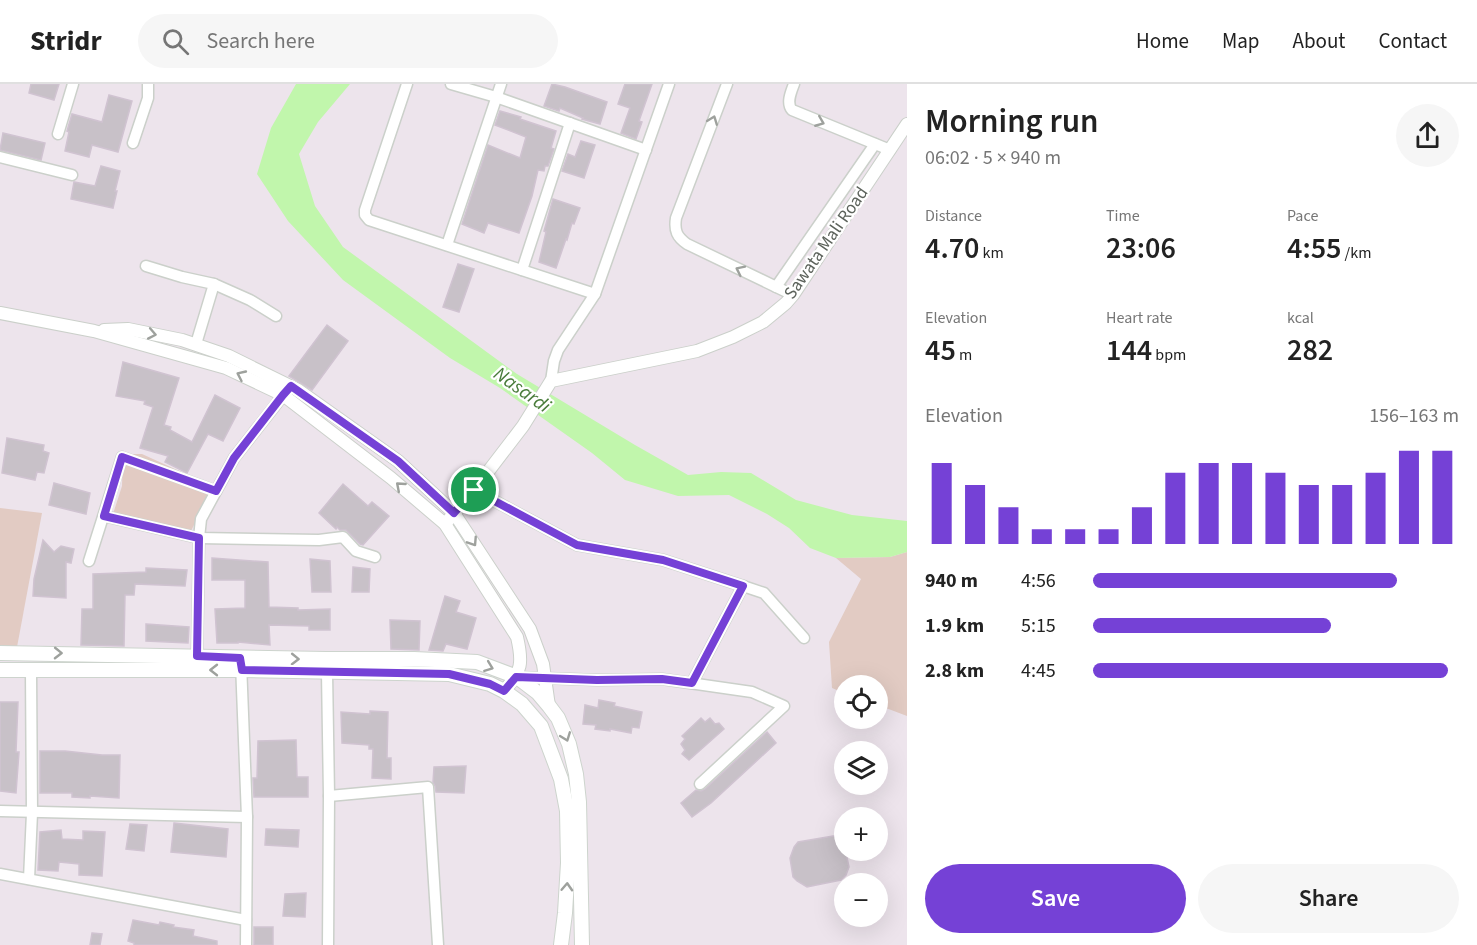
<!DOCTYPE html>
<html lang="en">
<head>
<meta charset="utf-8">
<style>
  body { margin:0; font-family:"Source Sans 3",sans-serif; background:#f6f6f6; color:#222; height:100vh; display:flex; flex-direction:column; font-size:22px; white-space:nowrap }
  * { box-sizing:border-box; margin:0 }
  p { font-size:20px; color:#767676 }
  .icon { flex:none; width:33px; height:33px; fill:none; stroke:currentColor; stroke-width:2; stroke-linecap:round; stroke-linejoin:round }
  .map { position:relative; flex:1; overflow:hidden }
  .side { display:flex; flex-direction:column; background:#fff; width:570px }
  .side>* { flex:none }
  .tools { position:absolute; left:834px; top:591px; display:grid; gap:12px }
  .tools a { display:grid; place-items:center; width:54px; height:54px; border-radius:50%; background:#fff; box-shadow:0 6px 24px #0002; font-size:30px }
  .pin { position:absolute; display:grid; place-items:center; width:51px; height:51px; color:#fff; margin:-26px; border:3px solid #fff; border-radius:50%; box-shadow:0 2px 6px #0007 }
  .round { display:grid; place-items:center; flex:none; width:63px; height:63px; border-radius:32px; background:#f6f6f6 }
  .summary { display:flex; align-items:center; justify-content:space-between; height:102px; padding:0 18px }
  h1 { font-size:33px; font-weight:600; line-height:45px }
  .stats { display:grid; grid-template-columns:repeat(3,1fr); gap:9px; height:102px; padding:6px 18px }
  .stats div { display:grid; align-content:center }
  .stats b { font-size:30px; font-weight:600 }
  .stats small { font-size:16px; font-weight:400 }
  .stats p { font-size:16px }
  .chart { height:168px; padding:12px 18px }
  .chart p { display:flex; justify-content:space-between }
  .chart svg { width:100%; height:108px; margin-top:6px; stroke:#7541d6; stroke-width:6 }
  .cta { display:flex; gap:12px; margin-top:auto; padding:12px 18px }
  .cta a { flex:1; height:69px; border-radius:36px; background:#7541d6; color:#fff; font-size:24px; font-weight:600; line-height:69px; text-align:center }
  .cta a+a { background:#f6f6f6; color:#222 }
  ul { padding:0 18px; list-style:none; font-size:20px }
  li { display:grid; grid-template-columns:96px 72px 1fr; align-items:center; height:45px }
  li i { height:15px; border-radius:8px; background:#7541d6 }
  header { display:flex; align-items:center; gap:36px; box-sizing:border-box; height:84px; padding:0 30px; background:#fff; border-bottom:2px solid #e0e0e0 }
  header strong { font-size:28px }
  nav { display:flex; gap:33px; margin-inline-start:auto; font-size:21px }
  .search { width:420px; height:54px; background:#f6f6f6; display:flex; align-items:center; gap:15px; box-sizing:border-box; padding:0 21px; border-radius:33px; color:#767676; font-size:22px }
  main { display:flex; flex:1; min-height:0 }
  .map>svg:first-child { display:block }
  .green { fill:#e2cbc3 }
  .water { fill:#c1f6ac }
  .building { fill:#c8c1c8; stroke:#d0c3d1; stroke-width:1.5 }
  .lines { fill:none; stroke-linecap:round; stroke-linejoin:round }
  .minor-casing { stroke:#cbd0ca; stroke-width:13 }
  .tertiary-casing { stroke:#cbd0ca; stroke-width:14 }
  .secondary-casing { stroke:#cdd4cd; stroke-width:16 }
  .minor { stroke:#fff; stroke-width:10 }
  .tertiary { stroke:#fff; stroke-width:12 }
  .secondary { stroke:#fff; stroke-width:14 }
  .oneway { stroke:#9ea19d }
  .route-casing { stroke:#fff; stroke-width:12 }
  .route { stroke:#7541d6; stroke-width:8 }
  .labels { text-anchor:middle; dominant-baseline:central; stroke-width:4.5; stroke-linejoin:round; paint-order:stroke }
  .street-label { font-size:18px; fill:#5d635c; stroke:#fff }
  .water-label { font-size:20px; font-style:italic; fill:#497c3b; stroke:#fff }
</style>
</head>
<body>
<header>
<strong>Stridr</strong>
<div class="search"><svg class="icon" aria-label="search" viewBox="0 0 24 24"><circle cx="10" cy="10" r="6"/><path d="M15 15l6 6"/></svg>Search here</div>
<nav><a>Home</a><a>Map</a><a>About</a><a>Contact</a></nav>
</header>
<main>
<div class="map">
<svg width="907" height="861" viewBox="0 0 907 861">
  <rect width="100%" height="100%" fill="#ede4ec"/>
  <g class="green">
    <polygon points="123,370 142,370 199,396 208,413 190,449 113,430 122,402"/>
    <polygon points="0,424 42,429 17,563 0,561"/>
    <polygon points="907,468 907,632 878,621 878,602 844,602 844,609 832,604 829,558 861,495 836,474 890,473"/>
  </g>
  <polygon class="water" points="296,0 350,0 318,38 299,70 315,122 343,163 517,290 635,361 688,391 721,388 751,389 796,416 852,431 907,437 907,468 890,473 836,474 810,464 789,444 767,430 729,411 678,412 625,396 592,369 500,304 450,274 343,196 288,137 257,90 271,44"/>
  <g class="building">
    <polygon points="31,0 59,0 54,16 29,9"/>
    <polygon points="552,0 565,3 607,18 600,40 582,35 583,34 560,24 559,27 544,22"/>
    <polygon points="625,0 652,0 639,37 642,38 636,55 621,49 630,24 618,20"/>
    <polygon points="109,11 132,17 118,68 92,61 89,73 65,67 69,48 67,47 72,30 102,38"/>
    <polygon points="500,27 521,33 520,35 556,47 551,64 554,65 548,82 545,82 544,87 538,86 532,112 519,149 488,139 484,149 462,140 488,61 520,74 526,53 495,41"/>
    <polygon points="3,49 45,59 41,76 0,66"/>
    <polygon points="581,57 595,61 584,94 562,87 568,70 575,73"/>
    <polygon points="101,82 120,87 115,107 117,107 113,124 71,115 74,98 95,102"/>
    <polygon points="553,115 580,124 574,140 572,139 567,156 566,155 556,184 539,178 546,148 544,147"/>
    <polygon points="458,180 474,185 459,228 443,223"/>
    <polygon points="327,241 348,257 312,306 289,292"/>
    <polygon points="123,278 179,294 164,341 171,343 170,346 192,358 215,311 240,324 223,357 208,350 187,389 165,378 168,372 140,364 153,323 144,320 145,317 116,312"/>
    <polygon points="7,354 44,361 43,367 49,369 44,389 37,388 35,396 2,389"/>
    <polygon points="54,399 90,409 86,430 49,421"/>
    <polygon points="343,400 368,422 372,418 389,432 363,461 360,460 346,446 340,446 337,443 336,445 319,429"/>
    <polygon points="43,456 54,468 61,462 74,465 71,479 66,478 66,514 33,512 34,495"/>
    <polygon points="212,474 268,478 269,523 298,524 298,526 330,525 330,546 309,546 309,542 269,541 270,561 238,558 238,559 217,559 215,525 245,524 245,496 212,496"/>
    <polygon points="310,475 330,477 331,508 312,508"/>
    <polygon points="353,483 370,485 369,508 352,508"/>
    <polygon points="146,484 187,486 185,502 135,500 134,511 125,511 124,562 81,561 82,525 93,525 93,490 146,488"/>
    <polygon points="445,512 460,517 456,528 476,534 467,565 446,560 443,567 429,566"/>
    <polygon points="390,536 420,537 419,566 391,565"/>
    <polygon points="146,540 189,543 188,559 146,557"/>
    <polygon points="599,616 615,619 614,622 642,628 639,644 632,643 631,649 610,645 610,647 595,645 596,641 583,640 585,621 598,624"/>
    <polygon points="0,618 18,618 16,668 19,668 16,709 0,707"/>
    <polygon points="370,627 388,628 387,674 391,674 391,695 372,694 373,665 369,665 369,661 342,659 341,628 370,630"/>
    <polygon points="701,634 705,638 710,634 715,640 719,639 724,645 689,676 682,670 685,666 681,660 685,655 682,652"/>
    <polygon points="767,648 776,659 711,719 692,733 681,719 696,706 701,707 705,705"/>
    <polygon points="296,656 297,693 308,693 308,713 254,713 253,694 257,694 258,657"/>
    <polygon points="40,667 65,667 102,671 120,671 119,714 90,712 90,714 72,713 72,709 40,709"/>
    <polygon points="466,682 464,709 436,708 435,702 433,698 434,683"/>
    <polygon points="174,739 228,745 226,773 171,768"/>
    <polygon points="130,740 147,741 144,767 126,765"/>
    <polygon points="266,745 299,746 298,763 265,761"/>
    <polygon points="61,746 62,755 83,756 83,747 105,748 102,792 79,791 79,780 59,778 58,787 38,786 40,748"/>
    <polygon points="833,752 838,753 844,759 849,783 846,791 841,796 807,803 797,797 793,793 790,774 794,763 798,758"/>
    <polygon points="306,809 305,833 283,832 285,810"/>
    <polygon points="133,836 159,841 160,838 174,841 173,843 194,846 193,852 217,857 217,861 134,861 134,859 128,857"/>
    <rect x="254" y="843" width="19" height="18"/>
    <polygon points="92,849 102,850 100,861 90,861"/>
  </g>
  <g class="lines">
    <g class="minor-casing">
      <g id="minor">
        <polyline points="407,0 365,126 365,131 369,136 595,210"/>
        <polyline points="451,0 496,13 646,66"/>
        <path d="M727,0l-51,134c-2,13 1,19 11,26l106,51"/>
        <path d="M794,0c-3,8 -8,19 -2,26l98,40"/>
        <polyline points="58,50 73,0"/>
        <polyline points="133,59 148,14 148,0"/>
        <polyline points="0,73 72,91"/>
        <polyline points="447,161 501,0"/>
        <polyline points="146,182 182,193 214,200 196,260"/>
        <polyline points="522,186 570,39"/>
        <polyline points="214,200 250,216 276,232"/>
        <polyline points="776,203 875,60"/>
        <polyline points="551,297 554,277 558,266 595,210 669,0"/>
        <polyline points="474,406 577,461 663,476 743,502 692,599"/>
        <polyline points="104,432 199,454 319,456 343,453 356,467 375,473"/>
        <polyline points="89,477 122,373 216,407"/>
        <polyline points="743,502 764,509 804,554"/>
        <polyline points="197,572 199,454 201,435 234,374 288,305"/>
        <polyline points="241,579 247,733 246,861"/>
        <polyline points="327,588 329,712 328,861"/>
        <polyline points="517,593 597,596 662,595 752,608 784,622 700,700"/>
        <polyline points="329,712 428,703 438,861"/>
        <polyline points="0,727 247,733"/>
        <polyline points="0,790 246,836"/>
        <polyline points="29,795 32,729 31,587"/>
      </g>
    </g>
    <g class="tertiary-casing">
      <g id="tertiary">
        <path d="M0,229l94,18 132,37 57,27 108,83 54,46 72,113c6,26 5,34 -13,54"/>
        <polyline points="104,246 128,245 182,256 229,272 298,306 398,377 454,429 530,545 543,580 549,622"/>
        <polyline points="445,440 474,406 523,342 551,297 697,267 733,253 763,238 786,219 793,211 907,40"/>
      </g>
    </g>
    <g class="secondary-casing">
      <g id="secondary">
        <polyline points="0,569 326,575 414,575 477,578 517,593 538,609 549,622 558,634 569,660 576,690 579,718 582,861"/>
        <polyline points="0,586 241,586 449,590 490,600 504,607 522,620 541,642 561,695 567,727 568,779 565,829 561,861"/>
      </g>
    </g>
    <use href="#minor" class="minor"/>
    <use href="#tertiary" class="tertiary"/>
    <use href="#secondary" class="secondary"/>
  </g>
  <defs><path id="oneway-chevron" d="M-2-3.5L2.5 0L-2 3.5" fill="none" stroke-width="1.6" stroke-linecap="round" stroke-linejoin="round" transform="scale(1.5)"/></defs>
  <g class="oneway">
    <use href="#oneway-chevron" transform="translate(713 36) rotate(-69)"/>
    <use href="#oneway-chevron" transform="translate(820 38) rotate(22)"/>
    <use href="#oneway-chevron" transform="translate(740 186) rotate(-154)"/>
    <use href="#oneway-chevron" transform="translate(152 250) rotate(11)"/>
    <use href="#oneway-chevron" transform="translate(241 291) rotate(-155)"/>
    <use href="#oneway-chevron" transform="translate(400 402) rotate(-139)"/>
    <use href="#oneway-chevron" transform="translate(473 458) rotate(57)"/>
    <use href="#oneway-chevron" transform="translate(58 569) rotate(1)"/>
    <use href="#oneway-chevron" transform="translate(295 575) rotate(1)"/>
    <use href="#oneway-chevron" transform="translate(489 583) rotate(21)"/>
    <use href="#oneway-chevron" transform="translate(214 586) rotate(180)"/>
    <use href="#oneway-chevron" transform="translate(566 653) rotate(69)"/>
    <use href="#oneway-chevron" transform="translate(567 803) rotate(-87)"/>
  </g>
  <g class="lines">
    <g class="route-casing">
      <polygon id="route" points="291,302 398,377 454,429 474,406 577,461 663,476 743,502 692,599 662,595 597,596 516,593 504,607 490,600 449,590 242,586 240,574 197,572 199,454 104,432 122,373 216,407 234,374 283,311"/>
    </g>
    <use href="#route" class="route"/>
  </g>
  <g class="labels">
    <g class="street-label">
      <text transform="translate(826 159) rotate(-55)">Sawata Mali Road</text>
    </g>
    <g class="water-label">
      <text transform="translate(522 306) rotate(35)">Nasardi</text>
    </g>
  </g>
</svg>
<div class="tools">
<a><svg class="icon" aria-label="locate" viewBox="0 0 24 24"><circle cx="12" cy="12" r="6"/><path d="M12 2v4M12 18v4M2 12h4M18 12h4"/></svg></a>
<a><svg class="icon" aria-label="layers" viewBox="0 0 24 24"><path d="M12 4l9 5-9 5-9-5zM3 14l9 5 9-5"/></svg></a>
<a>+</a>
<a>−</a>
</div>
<div class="pin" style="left:474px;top:406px;background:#1e9e55"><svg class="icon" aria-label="arrive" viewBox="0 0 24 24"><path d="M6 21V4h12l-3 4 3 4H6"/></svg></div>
</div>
<section class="side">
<div class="summary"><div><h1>Morning run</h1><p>06:02 · 5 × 940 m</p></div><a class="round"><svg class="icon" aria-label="share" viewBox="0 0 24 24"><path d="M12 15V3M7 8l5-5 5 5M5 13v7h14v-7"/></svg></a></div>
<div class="stats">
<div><p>Distance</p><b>4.70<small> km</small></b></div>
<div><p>Time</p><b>23:06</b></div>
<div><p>Pace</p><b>4:55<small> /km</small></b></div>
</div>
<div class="stats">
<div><p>Elevation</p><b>45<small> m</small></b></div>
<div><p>Heart rate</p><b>144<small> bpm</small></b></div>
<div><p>kcal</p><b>282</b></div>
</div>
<div class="chart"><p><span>Elevation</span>156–163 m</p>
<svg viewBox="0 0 160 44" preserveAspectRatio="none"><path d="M5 44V11M15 44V20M25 44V29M35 44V38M45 44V38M55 44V38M65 44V29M75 44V15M85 44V11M95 44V11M105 44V15M115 44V20M125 44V20M135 44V15M145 44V6M155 44V6"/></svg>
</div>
<ul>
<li><b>940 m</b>4:56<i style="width:83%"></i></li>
<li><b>1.9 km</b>5:15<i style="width:65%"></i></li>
<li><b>2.8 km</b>4:45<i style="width:97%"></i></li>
</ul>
<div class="cta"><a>Save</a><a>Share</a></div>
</section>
</main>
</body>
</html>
